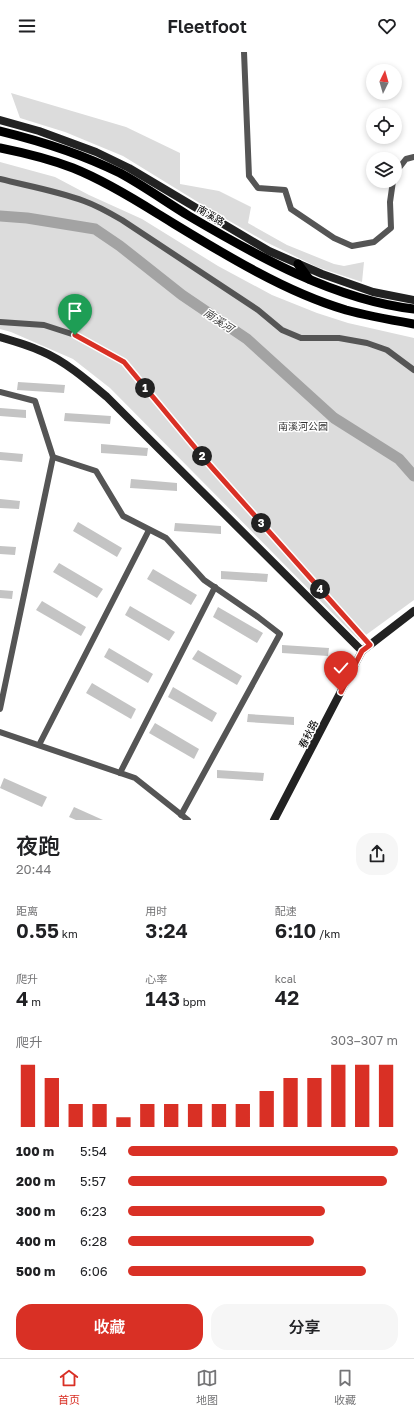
<!DOCTYPE html>
<html lang="zh">
<head>
<meta charset="utf-8">
<style>
  body { margin:0; font-family:"Golos Text","Noto Sans SC",sans-serif; background:#f6f6f6; color:#202124; height:100vh; display:flex; flex-direction:column; font-size:15px; white-space:nowrap }
  * { box-sizing:border-box; margin:0 }
  p { font-size:13px; color:#757577 }
  .icon { flex:none; width:22px; height:22px; fill:none; stroke:currentColor; stroke-width:2; stroke-linecap:round; stroke-linejoin:round }
  .map { position:relative; height:768px; overflow:hidden }
  .panel { display:flex; flex-direction:column; background:#fff; flex:1 }
  .panel>* { flex:none }
  .needle { width:26px; rotate:5deg }
  .buttons { position:absolute; left:366px; top:12px; display:grid; gap:8px }
  .buttons a { display:grid; place-items:center; width:36px; height:36px; border-radius:50%; background:#fff; box-shadow:0 2px 6px #0003; font-size:20px }
  .pin { position:absolute; display:grid; place-items:center; width:34px; height:34px; color:#fff; margin:-41px -17px; border-radius:50% 50% 50% 0; rotate:-45deg; box-shadow:0 0 4px #0007 }
  .pin .icon { rotate:45deg }
  .km { position:absolute; width:20px; height:20px; margin:-10px; border-radius:50%; background:#222; color:#fff; font-size:11px; line-height:20px; text-align:center }
  .round { display:grid; place-items:center; flex:none; width:42px; height:42px; border-radius:16px; background:#f6f6f6 }
  .head { display:flex; align-items:center; justify-content:space-between; height:68px; padding:0 16px }
  h1 { font-size:22px; font-weight:600; line-height:30px }
  .metrics { display:grid; grid-template-columns:repeat(3,1fr); gap:6px; height:68px; padding:4px 16px }
  .metrics div { display:grid; align-content:center }
  .metrics b { font-size:20px; font-weight:600 }
  .metrics small { font-size:11px; font-weight:400 }
  .metrics p { font-size:11px }
  .chart { height:112px; padding:8px 16px }
  .chart p { display:flex; justify-content:space-between }
  .chart svg { width:100%; height:72px; margin-top:4px; stroke:#d93025; stroke-width:6 }
  .button { display:flex; gap:8px; margin-top:auto; padding:8px 16px }
  .button a { flex:1; height:46px; border-radius:16px; background:#d93025; color:#fff; font-size:16px; font-weight:600; line-height:46px; text-align:center }
  .button a+a { background:#f6f6f6; color:#202124 }
  ul { padding:0 16px; list-style:none; font-size:13px }
  li { display:grid; grid-template-columns:64px 48px 1fr; align-items:center; height:30px }
  li i { height:10px; border-radius:5px; background:#d93025 }
  header { display:flex; justify-content:space-between; align-items:center; height:52px; padding:0 16px; background:#fff; font-size:18px; font-weight:600 }
  .menu { display:flex; justify-content:space-around; align-items:center; height:56px; border-top:1px solid #e0e0e0; background:#fff; font-size:11px; color:#757577 }
  .menu a { display:grid; justify-items:center; gap:2px }
  .menu .current { color:#d93025 }
  .map>svg:first-child { display:block }
  .green { fill:#dcdcdc }
  .lines { fill:none; stroke-linecap:round; stroke-linejoin:round }
  .river { stroke:#a3a3a3; stroke-width:11 }
  .building { fill:#c4c4c4 }
  .street { stroke:#555; stroke-width:6 }
  .secondary { stroke:#222; stroke-width:8 }
  .primary { stroke:#000; stroke-width:9 }
  .route-casing { stroke:#fff; stroke-width:8 }
  .route { stroke:#d93025; stroke-width:5 }
  .labels { text-anchor:middle; dominant-baseline:central; stroke-width:3; stroke-linejoin:round; paint-order:stroke }
  .street-label { font-size:10px; fill:#000; stroke:#fff }
  .park-label { font-size:10px; fill:#333; stroke:#fff }
  .water-label { font-size:11px; font-style:italic; fill:#444; stroke:#fff }
</style>
</head>
<body>
<header><svg class="icon" aria-label="menu" viewBox="0 0 24 24"><path d="M4 6h16M4 12h16M4 18h16"/></svg>Fleetfoot<svg class="icon" aria-label="heart" viewBox="0 0 24 24"><path d="M12 20l-8-8c-3-5 5-10 8-4 3-6 11-1 8 4z"/></svg></header>
<div class="map">
<svg width="414" height="768" viewBox="0 0 414 768">
  <rect width="100%" height="100%" fill="#fff"/>
  <g class="green">
    <polygon points="11,41 126,75 180,101 180,132 219,139 251,155 248,171 287,193 334,212 344,214 364,210 362,230 317,215 266,190 219,163 123,104 65,80 20,66"/>
    <polygon points="0,110 55,125 89,143 142,167 218,214 272,243 317,261 348,271 414,286 414,548 359,588 110,336 73,307 11,280 0,277"/>
  </g>
  <g class="lines">
    <polyline class="river" points="0,164 27,166 95,177 120,194 182,243 247,287 334,366 399,407 414,424"/>
  </g>
  <g class="building">
    <polygon points="18,330 65,333 64,341 17,338"/>
    <polygon points="0,356 26,358 26,366 0,364"/>
    <polygon points="65,361 111,364 110,372 64,369"/>
    <polygon points="101,392 148,396 147,404 101,401"/>
    <polygon points="0,400 23,402 22,410 0,408"/>
    <polygon points="131,427 177,431 177,439 130,436"/>
    <polygon points="0,447 20,449 19,457 0,456"/>
    <polygon points="78,470 122,496 117,505 73,479"/>
    <polygon points="175,471 221,474 221,482 174,479"/>
    <polygon points="0,494 16,495 15,503 0,502"/>
    <polygon points="59,511 103,537 97,546 53,520"/>
    <polygon points="153,517 197,543 191,553 147,527"/>
    <polygon points="221,519 268,522 267,530 221,527"/>
    <polygon points="0,538 13,539 12,547 0,546"/>
    <polygon points="42,549 86,575 81,584 36,558"/>
    <polygon points="130,554 175,580 169,589 125,563"/>
    <polygon points="218,555 263,581 257,591 213,565"/>
    <polygon points="282,593 329,596 328,604 282,601"/>
    <polygon points="109,596 153,622 148,631 104,605"/>
    <polygon points="198,598 242,624 237,633 192,607"/>
    <polygon points="92,631 136,657 131,667 86,641"/>
    <polygon points="173,635 217,661 212,670 168,645"/>
    <polygon points="248,662 294,665 294,673 247,670"/>
    <polygon points="155,671 199,697 194,707 149,681"/>
    <polygon points="217,718 264,721 263,729 217,726"/>
    <polygon points="4,726 47,745 42,755 0,736"/>
    <polygon points="74,755 103,768 76,768 69,765"/>
  </g>
  <g class="lines">
    <g class="street">
      <polyline points="244,0 249,124 258,136 285,138 291,157 334,186 352,194 374,190 391,176 390,150 393,129"/>
      <polyline points="395,121 406,107 414,105"/>
      <path d="M0,127c28,7 57,12 84,22 14,5 26,12 38,19l136,90 24,20 19,8h38l28,5 20,7 27,20"/>
      <polyline points="0,270 44,273 75,283 124,310 207,411 370,593"/>
      <polyline points="0,340 35,349 53,405 96,419 123,464 166,486 204,528 258,565 280,582 181,763"/>
      <polyline points="0,657 53,405"/>
      <polyline points="0,680 135,726 188,768"/>
      <polyline points="39,693 149,478"/>
      <polyline points="120,721 215,535"/>
    </g>
    <g class="secondary">
      <polyline points="0,68 39,79 96,100 129,116 269,199 322,222 373,240 414,248"/>
      <path d="M0,285c14,4 28,8 41,14 24,10 46,29 66,46l255,254"/>
      <polyline points="274,768 362,599 414,559"/>
    </g>
    <g class="primary">
      <path d="M0,79c41,10 82,23 120,42 24,13 46,29 69,43 68,40 146,84 225,93"/>
      <path d="M0,96c25,5 49,11 73,20 30,12 58,29 85,46 33,20 65,40 99,58 28,15 59,29 89,38 22,6 45,10 68,14"/>
      <polyline points="298,212 309,227"/>
    </g>
  </g>
  <g class="lines">
    <g class="route-casing">
      <polyline id="route" points="75,283 124,310 207,410 370,593 362,599 341,640"/>
    </g>
    <use href="#route" class="route"/>
  </g>
  <g class="labels">
    <g class="street-label">
      <text transform="translate(211 163) rotate(30)">南溪路</text>
      <text transform="translate(308 682) rotate(-63)">春秋路</text>
    </g>
    <g class="park-label">
      <text x="303" y="374">南溪河公园</text>
    </g>
    <g class="water-label">
      <text transform="translate(219 268) rotate(34)">南溪河</text>
    </g>
  </g>
</svg>
<div class="buttons">
<a><svg class="needle" viewBox="-14 -14 28 28"><path d="M0-13l5 13h-10z" fill="#e53935"/><path d="M0 13l5-13h-10z" fill="#757577"/></svg></a>
<a><svg class="icon" aria-label="locate" viewBox="0 0 24 24"><circle cx="12" cy="12" r="6"/><path d="M12 2v4M12 18v4M2 12h4M18 12h4"/></svg></a>
<a><svg class="icon" aria-label="layers" viewBox="0 0 24 24"><path d="M12 4l9 5-9 5-9-5zM3 14l9 5 9-5"/></svg></a>
</div>
<div class="pin" style="left:75px;top:283px;background:#1e9e55"><svg class="icon" aria-label="arrive" viewBox="0 0 24 24"><path d="M6 21V4h12l-3 4 3 4H6"/></svg></div>
<div class="pin" style="left:341px;top:640px;background:#d93025"><svg class="icon" aria-label="check" viewBox="0 0 24 24"><path d="M5 12l5 5 9-10"/></svg></div>
<b class="km" style="left:145px;top:336px">1</b>
<b class="km" style="left:202px;top:404px">2</b>
<b class="km" style="left:261px;top:471px">3</b>
<b class="km" style="left:320px;top:537px">4</b>
</div>
<section class="panel">
<div class="head"><div><h1>夜跑</h1><p>20:44</p></div><a class="round"><svg class="icon" aria-label="share" viewBox="0 0 24 24"><path d="M12 15V3M7 8l5-5 5 5M5 13v7h14v-7"/></svg></a></div>
<div class="metrics">
<div><p>距离</p><b>0.55<small> km</small></b></div>
<div><p>用时</p><b>3:24</b></div>
<div><p>配速</p><b>6:10<small> /km</small></b></div>
</div>
<div class="metrics">
<div><p>爬升</p><b>4<small> m</small></b></div>
<div><p>心率</p><b>143<small> bpm</small></b></div>
<div><p>kcal</p><b>42</b></div>
</div>
<div class="chart"><p><span>爬升</span>303–307 m</p>
<svg viewBox="0 0 160 44" preserveAspectRatio="none"><path d="M5 44V6M15 44V14M25 44V30M35 44V30M45 44V38M55 44V30M65 44V30M75 44V30M85 44V30M95 44V30M105 44V22M115 44V14M125 44V14M135 44V6M145 44V6M155 44V6"/></svg>
</div>
<ul>
<li><b>100 m</b>5:54<i style="width:100%"></i></li>
<li><b>200 m</b>5:57<i style="width:96%"></i></li>
<li><b>300 m</b>6:23<i style="width:73%"></i></li>
<li><b>400 m</b>6:28<i style="width:69%"></i></li>
<li><b>500 m</b>6:06<i style="width:88%"></i></li>
</ul>
<div class="button"><a>收藏</a><a>分享</a></div>
</section>
<nav class="menu">
<a class="current"><svg class="icon" aria-label="home" viewBox="0 0 24 24"><path d="M3 11l9-7 9 7M6 9v11h12V9"/></svg>首页</a>
<a><svg class="icon" aria-label="map" viewBox="0 0 24 24"><path d="M3 6l6-2 6 2 6-2v14l-6 2-6-2-6 2zM9 4v14M15 6v14"/></svg>地图</a>
<a><svg class="icon" aria-label="saved" viewBox="0 0 24 24"><path d="M7 4h10v16l-5-4-5 4z"/></svg>收藏</a>
</nav>
</body>
</html>
